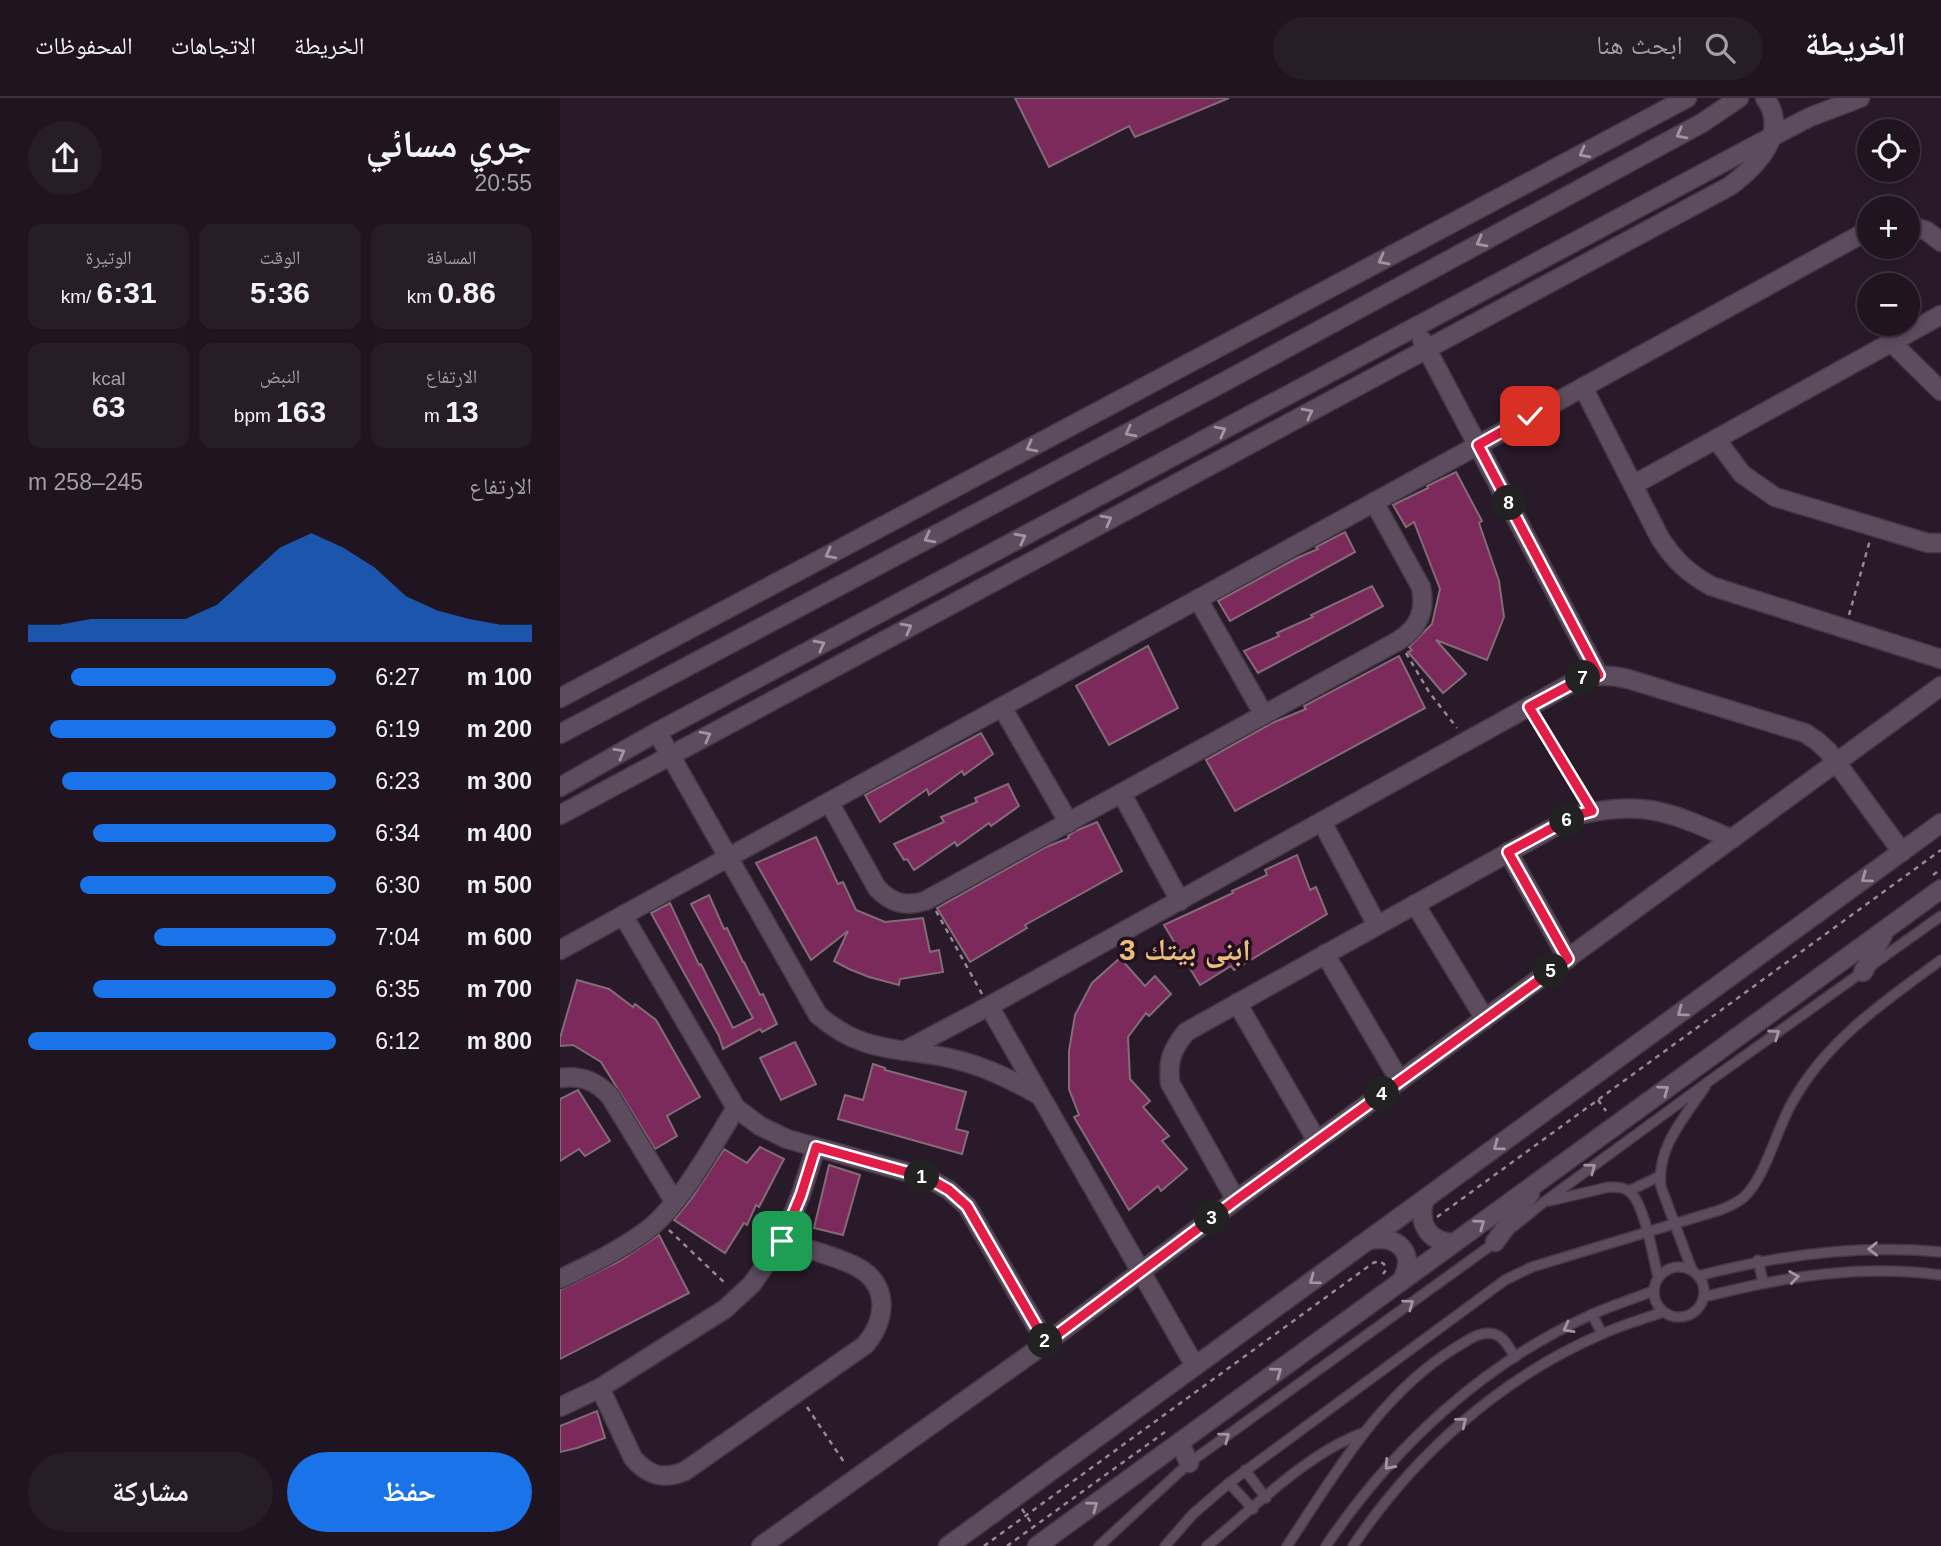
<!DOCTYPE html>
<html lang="ar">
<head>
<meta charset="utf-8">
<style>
  body { margin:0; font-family:Helvetica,"Noto Naskh Arabic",sans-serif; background:#271d29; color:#f1f3f6; direction:rtl; height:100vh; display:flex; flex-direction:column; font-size:26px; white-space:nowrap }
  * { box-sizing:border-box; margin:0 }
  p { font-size:23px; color:#a19ea5 }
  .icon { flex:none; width:38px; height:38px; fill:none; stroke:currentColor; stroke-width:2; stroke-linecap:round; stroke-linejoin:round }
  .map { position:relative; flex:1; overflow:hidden; direction:ltr }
  .details { display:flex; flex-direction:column; background:#1f1420; width:560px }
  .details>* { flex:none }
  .fabs { position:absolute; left:1297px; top:21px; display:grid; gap:14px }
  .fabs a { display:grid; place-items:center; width:63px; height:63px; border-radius:50%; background:#1f1420; box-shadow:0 4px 10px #0003,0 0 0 2px #3c333e; font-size:35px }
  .pin { position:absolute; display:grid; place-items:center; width:60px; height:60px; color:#fff; margin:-30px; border-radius:14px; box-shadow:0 4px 10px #0006 }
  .km { position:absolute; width:35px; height:35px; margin:-18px; border-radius:50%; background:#222; color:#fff; font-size:19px; line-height:35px; text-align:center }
  .round { display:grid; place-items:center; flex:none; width:74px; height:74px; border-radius:37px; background:#271d29 }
  .summary { display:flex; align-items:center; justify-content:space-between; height:119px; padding:0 28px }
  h1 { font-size:38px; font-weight:700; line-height:52px }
  .metrics { display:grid; grid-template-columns:repeat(3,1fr); gap:10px; height:119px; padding:7px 28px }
  .metrics div { display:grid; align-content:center; border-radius:14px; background:#271d29; text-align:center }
  .metrics b { font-size:30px; font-weight:700 }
  .metrics small { font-size:19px; font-weight:400 }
  .metrics p { font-size:19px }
  .chart { height:196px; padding:14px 28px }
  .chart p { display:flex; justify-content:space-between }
  .chart svg { width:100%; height:126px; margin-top:7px; fill:#1a73e8; opacity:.7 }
  .action { display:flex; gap:14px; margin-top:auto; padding:14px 28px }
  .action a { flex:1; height:80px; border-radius:42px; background:#1a73e8; color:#fff; font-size:28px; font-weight:700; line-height:80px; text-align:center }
  .action a+a { background:#271d29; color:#f1f3f6 }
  ul { padding:0 28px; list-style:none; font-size:23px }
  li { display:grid; grid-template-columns:112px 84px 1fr; align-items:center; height:52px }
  li i { height:18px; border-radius:9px; background:#1a73e8 }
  header { display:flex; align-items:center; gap:42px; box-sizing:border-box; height:98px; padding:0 35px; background:#1f1420; border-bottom:2px solid #3c333e }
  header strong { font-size:33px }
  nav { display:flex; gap:38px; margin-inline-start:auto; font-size:24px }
  .search { width:490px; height:63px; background:#271d29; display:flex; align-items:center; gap:18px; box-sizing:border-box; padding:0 24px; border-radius:38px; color:#a19ea5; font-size:26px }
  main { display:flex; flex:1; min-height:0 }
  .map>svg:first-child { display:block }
  .building { fill:#7c2a5b; stroke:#836b77; stroke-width:2 }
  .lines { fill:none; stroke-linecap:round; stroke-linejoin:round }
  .service-casing { stroke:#443845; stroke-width:12 }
  .minor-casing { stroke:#443845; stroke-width:21 }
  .path { stroke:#968996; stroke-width:2.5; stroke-dasharray:5 5; stroke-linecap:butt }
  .service { stroke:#5d4c5e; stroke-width:9 }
  .minor { stroke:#5d4c5e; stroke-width:18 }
  .oneway { stroke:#a394a3 }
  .route-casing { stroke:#fff; stroke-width:14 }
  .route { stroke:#e11d48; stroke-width:9 }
  .labels { text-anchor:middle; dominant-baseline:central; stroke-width:7; stroke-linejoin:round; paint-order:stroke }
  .district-label { font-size:30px; font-weight:bold; fill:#eebd7c; stroke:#1f1120 }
</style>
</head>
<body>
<header>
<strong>الخريطة</strong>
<div class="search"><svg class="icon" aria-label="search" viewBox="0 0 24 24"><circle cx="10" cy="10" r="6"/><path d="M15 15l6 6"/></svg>ابحث هنا</div>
<nav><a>الخريطة</a><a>الاتجاهات</a><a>المحفوظات</a></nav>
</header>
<main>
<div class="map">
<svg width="1381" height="1448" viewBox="0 0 1381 1448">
  <rect width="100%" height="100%" fill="#291a2a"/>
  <g class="building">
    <polygon points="455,0 669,0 575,39 569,28 489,69"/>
    <polygon points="896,374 922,423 919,425 939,483 944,519 927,562 876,542 906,576 883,595 848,554 852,552 849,549 872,526 880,491 854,424 846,429 833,407 868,390 867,388"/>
    <polygon points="785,434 795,454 670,523 658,503 737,460 758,451 756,449"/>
    <polygon points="812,488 823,508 698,575 684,553 719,538 717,535 753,519 751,517"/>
    <polygon points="588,548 618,610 549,647 516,588"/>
    <polygon points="839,558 865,610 675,713 646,662 712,625 746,611 744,608"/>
    <polygon points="421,635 433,656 404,677 402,673 369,697 367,691 320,724 305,697"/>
    <polygon points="448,686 459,708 431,728 429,725 397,748 395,744 354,772 347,761 344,762 334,746 384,724 381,719 417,704 415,700"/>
    <polygon points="537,724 562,773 465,827 467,830 410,864 377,810 486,749 509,740 508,738 518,732"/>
    <polygon points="256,739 278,786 283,784 296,812 325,824 363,820 370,854 379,852 383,874 340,881 339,887 309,879 289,871 274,863 288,833 251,862 196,765"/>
    <polygon points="737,757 750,792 756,789 767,816 674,872 671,868 640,887 604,827 673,795 672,793 707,777 705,772"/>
    <polygon points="149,797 164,831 167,830 183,864 184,864 200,897 203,896 217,926 202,934 200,931 163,951 159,938 91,815 110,805 139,867 141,866 173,930 193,920 131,806"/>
    <polygon points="560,860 585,888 595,878 611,896 589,918 586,915 568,939 570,981 590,1003 583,1009 609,1038 602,1043 627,1071 601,1093 598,1088 569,1112 514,1019 519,1017 509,991 509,953 515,917 532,885"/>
    <polygon points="17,882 49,891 73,909 75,906 96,922 140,999 107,1018 117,1038 95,1051 41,964 13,947 0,948 0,940"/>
    <polygon points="235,944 256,986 221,1002 200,960"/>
    <polygon points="313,966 325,970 325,972 406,994 396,1031 408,1034 402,1056 278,1021 285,997 303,1002"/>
    <polygon points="18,992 50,1043 25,1058 19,1051 0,1063 0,1001"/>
    <polygon points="200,1049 224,1061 199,1109 196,1107 187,1127 184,1125 165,1155 114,1122 132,1100 164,1051 187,1065"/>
    <polygon points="269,1067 300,1077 283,1137 254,1130"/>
    <polygon points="99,1137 129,1195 0,1261 0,1192 60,1163"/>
    <polygon points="37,1313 45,1340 17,1350 0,1354 0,1328"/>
  </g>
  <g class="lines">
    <g class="service-casing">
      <g id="service">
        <polyline points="1069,1093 1100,1078"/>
        <path d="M989,1103l60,-14c8,0 15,0 21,5 15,13 23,65 28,85"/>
        <polyline points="953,1129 984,1104 1148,984 1381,818"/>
        <polyline points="1198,1162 1203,1184"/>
        <circle cx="1119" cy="1194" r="25"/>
        <path d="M1132,1172l-31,-83c-5,-39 23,-69 44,-100"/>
        <path d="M1138,1178c80,-21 160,-32 243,-24"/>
        <path d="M1144,1199c77,-20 157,-33 237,-22"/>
        <polyline points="1032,1216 1042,1236"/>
        <polyline points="685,1372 706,1400"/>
        <polyline points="669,1385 693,1411"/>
        <polyline points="539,1448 629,1365 937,1143"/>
        <path d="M605,1448l28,-32 36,-31 276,-203 27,-13 188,-57c9,-4 18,-7 24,-13 22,-20 33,-70 49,-96 34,-61 93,-101 148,-141"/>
        <path d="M647,1448c47,-38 100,-93 156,-113"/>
        <path d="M727,1448c48,-72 93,-152 168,-198 12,-7 25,-18 39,-14 11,3 15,14 21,23"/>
        <path d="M766,1448c67,-99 157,-183 267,-232 20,-9 40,-15 60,-23"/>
        <path d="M793,1448c61,-91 147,-168 249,-212 20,-9 41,-15 61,-22"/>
      </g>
    </g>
    <g class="minor-casing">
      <g id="minor">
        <polyline points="1348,127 1367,133 1381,144"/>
        <polyline points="862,242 1039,577"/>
        <polyline points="1331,244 1381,293"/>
        <path d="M1023,289l77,151c14,22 28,35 51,48l230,73"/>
        <polyline points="1156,341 1182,376 1215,399 1368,445 1381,445"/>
        <polyline points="1073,387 1381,217"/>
        <polyline points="638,501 704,617"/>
        <polyline points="0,600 1127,0"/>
        <polyline points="442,609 509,725"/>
        <path d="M97,634l161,283c44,38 78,32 131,43 33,7 61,21 90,37"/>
        <polyline points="0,636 662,285 1142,25 1179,0"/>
        <polyline points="0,689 97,634 1196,47 1250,19 1300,0"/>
        <polyline points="562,696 620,803"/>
        <path d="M269,704l48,86c14,15 28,19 48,13l473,-260c21,-13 28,-30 23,-54l-47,-85"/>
        <path d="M0,717l1170,-629c27,-20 60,-54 35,-88"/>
        <polyline points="762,724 817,827"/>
        <polyline points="948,754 1008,861"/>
        <polyline points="855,806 925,921"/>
        <polyline points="63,817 176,1010 200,1028 227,1041 368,1080 389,1092 407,1108 486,1245"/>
        <polyline points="0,852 1309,132"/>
        <polyline points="765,856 840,983"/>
        <polyline points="1303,874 1323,837"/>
        <polyline points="677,905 757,1043"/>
        <polyline points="429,908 635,1268"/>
        <path d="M344,953l85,-45 579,-321c21,-10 38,-12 60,-6l177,54 12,8 11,10 74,101"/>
        <path d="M0,980c21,-3 36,3 50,18l64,105"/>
        <path d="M865,1101c-8,24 3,43 29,44"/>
        <path d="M676,1102l-66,-117c-2,-23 1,-32 16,-51l388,-216c70,-17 95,-4 158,23"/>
        <path d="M810,1142c27,-6 47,13 32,40"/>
        <polyline points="935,1144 970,1096"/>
        <path d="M0,1181c29,-14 59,-28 86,-48 33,-24 68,-87 90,-123"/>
        <path d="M40,1290l33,70c15,18 31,22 52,13l180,-126c22,-25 25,-62 -10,-79 -22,-11 -49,-17 -73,-25"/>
        <polyline points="0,1309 40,1290 165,1211 192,1186 222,1143 241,1096 256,1049"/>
        <polyline points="620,1345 629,1365"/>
        <polyline points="201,1448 486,1245 676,1102 1381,588"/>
        <polyline points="388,1448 1381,725"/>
        <polyline points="477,1448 1381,791"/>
      </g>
    </g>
    <g class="path">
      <polyline points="1289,517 1310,442"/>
      <polyline points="846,555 869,594 897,630"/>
      <polyline points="976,621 1024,699"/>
      <polyline points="1373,777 1381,771"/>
      <polyline points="376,813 422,896"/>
      <polyline points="1038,1002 1046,1013"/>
      <polyline points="877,1119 1381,752"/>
      <polyline points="109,1132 167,1187"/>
      <polyline points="247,1309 286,1367"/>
      <polyline points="462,1411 474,1429"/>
      <polyline points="424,1448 813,1165 819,1163 824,1166 826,1172 823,1176"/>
      <polyline points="447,1448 605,1334"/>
    </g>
    <use href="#service" class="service"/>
    <use href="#minor" class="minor"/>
  </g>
  <defs><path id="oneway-chevron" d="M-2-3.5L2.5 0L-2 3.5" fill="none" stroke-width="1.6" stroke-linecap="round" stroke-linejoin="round" transform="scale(1.75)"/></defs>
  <g class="oneway">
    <use href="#oneway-chevron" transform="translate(1121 36) rotate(152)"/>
    <use href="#oneway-chevron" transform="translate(1024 55) rotate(152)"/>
    <use href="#oneway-chevron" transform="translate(921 144) rotate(152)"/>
    <use href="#oneway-chevron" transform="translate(823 162) rotate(152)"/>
    <use href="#oneway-chevron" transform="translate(748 315) rotate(-28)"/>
    <use href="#oneway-chevron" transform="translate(661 333) rotate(-28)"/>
    <use href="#oneway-chevron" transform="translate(570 334) rotate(152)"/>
    <use href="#oneway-chevron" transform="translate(471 349) rotate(152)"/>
    <use href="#oneway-chevron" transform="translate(547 422) rotate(-28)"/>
    <use href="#oneway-chevron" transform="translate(369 440) rotate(152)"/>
    <use href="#oneway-chevron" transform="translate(461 440) rotate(-28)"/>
    <use href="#oneway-chevron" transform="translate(270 456) rotate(152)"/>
    <use href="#oneway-chevron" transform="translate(347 530) rotate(-28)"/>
    <use href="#oneway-chevron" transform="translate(260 547) rotate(-28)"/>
    <use href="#oneway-chevron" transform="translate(146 638) rotate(-28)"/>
    <use href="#oneway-chevron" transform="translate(60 655) rotate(-29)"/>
    <use href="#oneway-chevron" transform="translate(1306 780) rotate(144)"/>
    <use href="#oneway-chevron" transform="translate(1122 914) rotate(144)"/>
    <use href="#oneway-chevron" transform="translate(1215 936) rotate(-35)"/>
    <use href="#oneway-chevron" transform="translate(1104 992) rotate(-36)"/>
    <use href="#oneway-chevron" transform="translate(938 1048) rotate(144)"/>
    <use href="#oneway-chevron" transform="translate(1031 1070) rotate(-36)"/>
    <use href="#oneway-chevron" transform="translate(920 1126) rotate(-36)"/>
    <use href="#oneway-chevron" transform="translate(1313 1151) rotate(179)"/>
    <use href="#oneway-chevron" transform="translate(1234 1179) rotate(-8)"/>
    <use href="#oneway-chevron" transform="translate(754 1182) rotate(144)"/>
    <use href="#oneway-chevron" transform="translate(849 1206) rotate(-36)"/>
    <use href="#oneway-chevron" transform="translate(1008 1230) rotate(151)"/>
    <use href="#oneway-chevron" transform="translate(717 1274) rotate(-36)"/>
    <use href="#oneway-chevron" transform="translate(902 1324) rotate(-39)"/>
    <use href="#oneway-chevron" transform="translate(665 1339) rotate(-36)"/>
    <use href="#oneway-chevron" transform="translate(829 1367) rotate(132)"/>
    <use href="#oneway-chevron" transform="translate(533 1408) rotate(-36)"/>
  </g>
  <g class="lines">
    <g class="route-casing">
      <polyline id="route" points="222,1143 241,1097 256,1049 368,1080 389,1092 407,1108 486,1245 676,1102 1008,861 948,754 1014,718 1032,713 969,609 1023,580 1039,577 918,347 970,318"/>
    </g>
    <use href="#route" class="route"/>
  </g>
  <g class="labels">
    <g class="district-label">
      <text x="625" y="851">ابنى بيتك 3</text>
    </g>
  </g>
</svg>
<div class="fabs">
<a><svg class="icon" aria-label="locate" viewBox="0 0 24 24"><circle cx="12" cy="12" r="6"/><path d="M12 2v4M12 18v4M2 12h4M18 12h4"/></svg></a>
<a>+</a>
<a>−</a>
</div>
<div class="pin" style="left:222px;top:1143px;background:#1e9e55"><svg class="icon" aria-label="arrive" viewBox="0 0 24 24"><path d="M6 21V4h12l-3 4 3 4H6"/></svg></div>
<div class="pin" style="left:970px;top:318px;background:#d93025"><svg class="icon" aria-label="check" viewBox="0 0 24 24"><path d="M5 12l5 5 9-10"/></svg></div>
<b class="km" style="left:362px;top:1079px">1</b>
<b class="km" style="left:485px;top:1243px">2</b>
<b class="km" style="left:652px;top:1120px">3</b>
<b class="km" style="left:822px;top:996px">4</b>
<b class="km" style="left:991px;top:873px">5</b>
<b class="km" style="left:1007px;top:722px">6</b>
<b class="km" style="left:1023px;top:580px">7</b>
<b class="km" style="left:949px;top:405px">8</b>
</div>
<section class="details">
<div class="summary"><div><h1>جري مسائي</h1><p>20:55</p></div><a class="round"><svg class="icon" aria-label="share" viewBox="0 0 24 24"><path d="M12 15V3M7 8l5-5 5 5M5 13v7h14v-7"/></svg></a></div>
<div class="metrics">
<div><p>المسافة</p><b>0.86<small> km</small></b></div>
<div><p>الوقت</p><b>5:36</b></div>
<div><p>الوتيرة</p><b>6:31<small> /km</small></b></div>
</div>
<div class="metrics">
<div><p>الارتفاع</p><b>13<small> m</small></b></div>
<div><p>النبض</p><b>163<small> bpm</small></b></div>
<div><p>kcal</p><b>63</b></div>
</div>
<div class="chart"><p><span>الارتفاع</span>245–258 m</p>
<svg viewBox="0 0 160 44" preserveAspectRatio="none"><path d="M0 44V38L10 38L20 36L30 36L40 36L50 36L60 31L70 21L80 11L90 6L100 11L110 18L120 28L130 33L140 36L150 38L160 38V44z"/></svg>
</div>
<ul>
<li><b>100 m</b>6:27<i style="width:86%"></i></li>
<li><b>200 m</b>6:19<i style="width:93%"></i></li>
<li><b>300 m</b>6:23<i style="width:89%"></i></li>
<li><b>400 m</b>6:34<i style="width:79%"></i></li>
<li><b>500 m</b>6:30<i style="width:83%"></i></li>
<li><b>600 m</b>7:04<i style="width:59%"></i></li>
<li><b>700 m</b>6:35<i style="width:79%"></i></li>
<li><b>800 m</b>6:12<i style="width:100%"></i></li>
</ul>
<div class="action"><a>حفظ</a><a>مشاركة</a></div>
</section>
</main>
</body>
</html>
